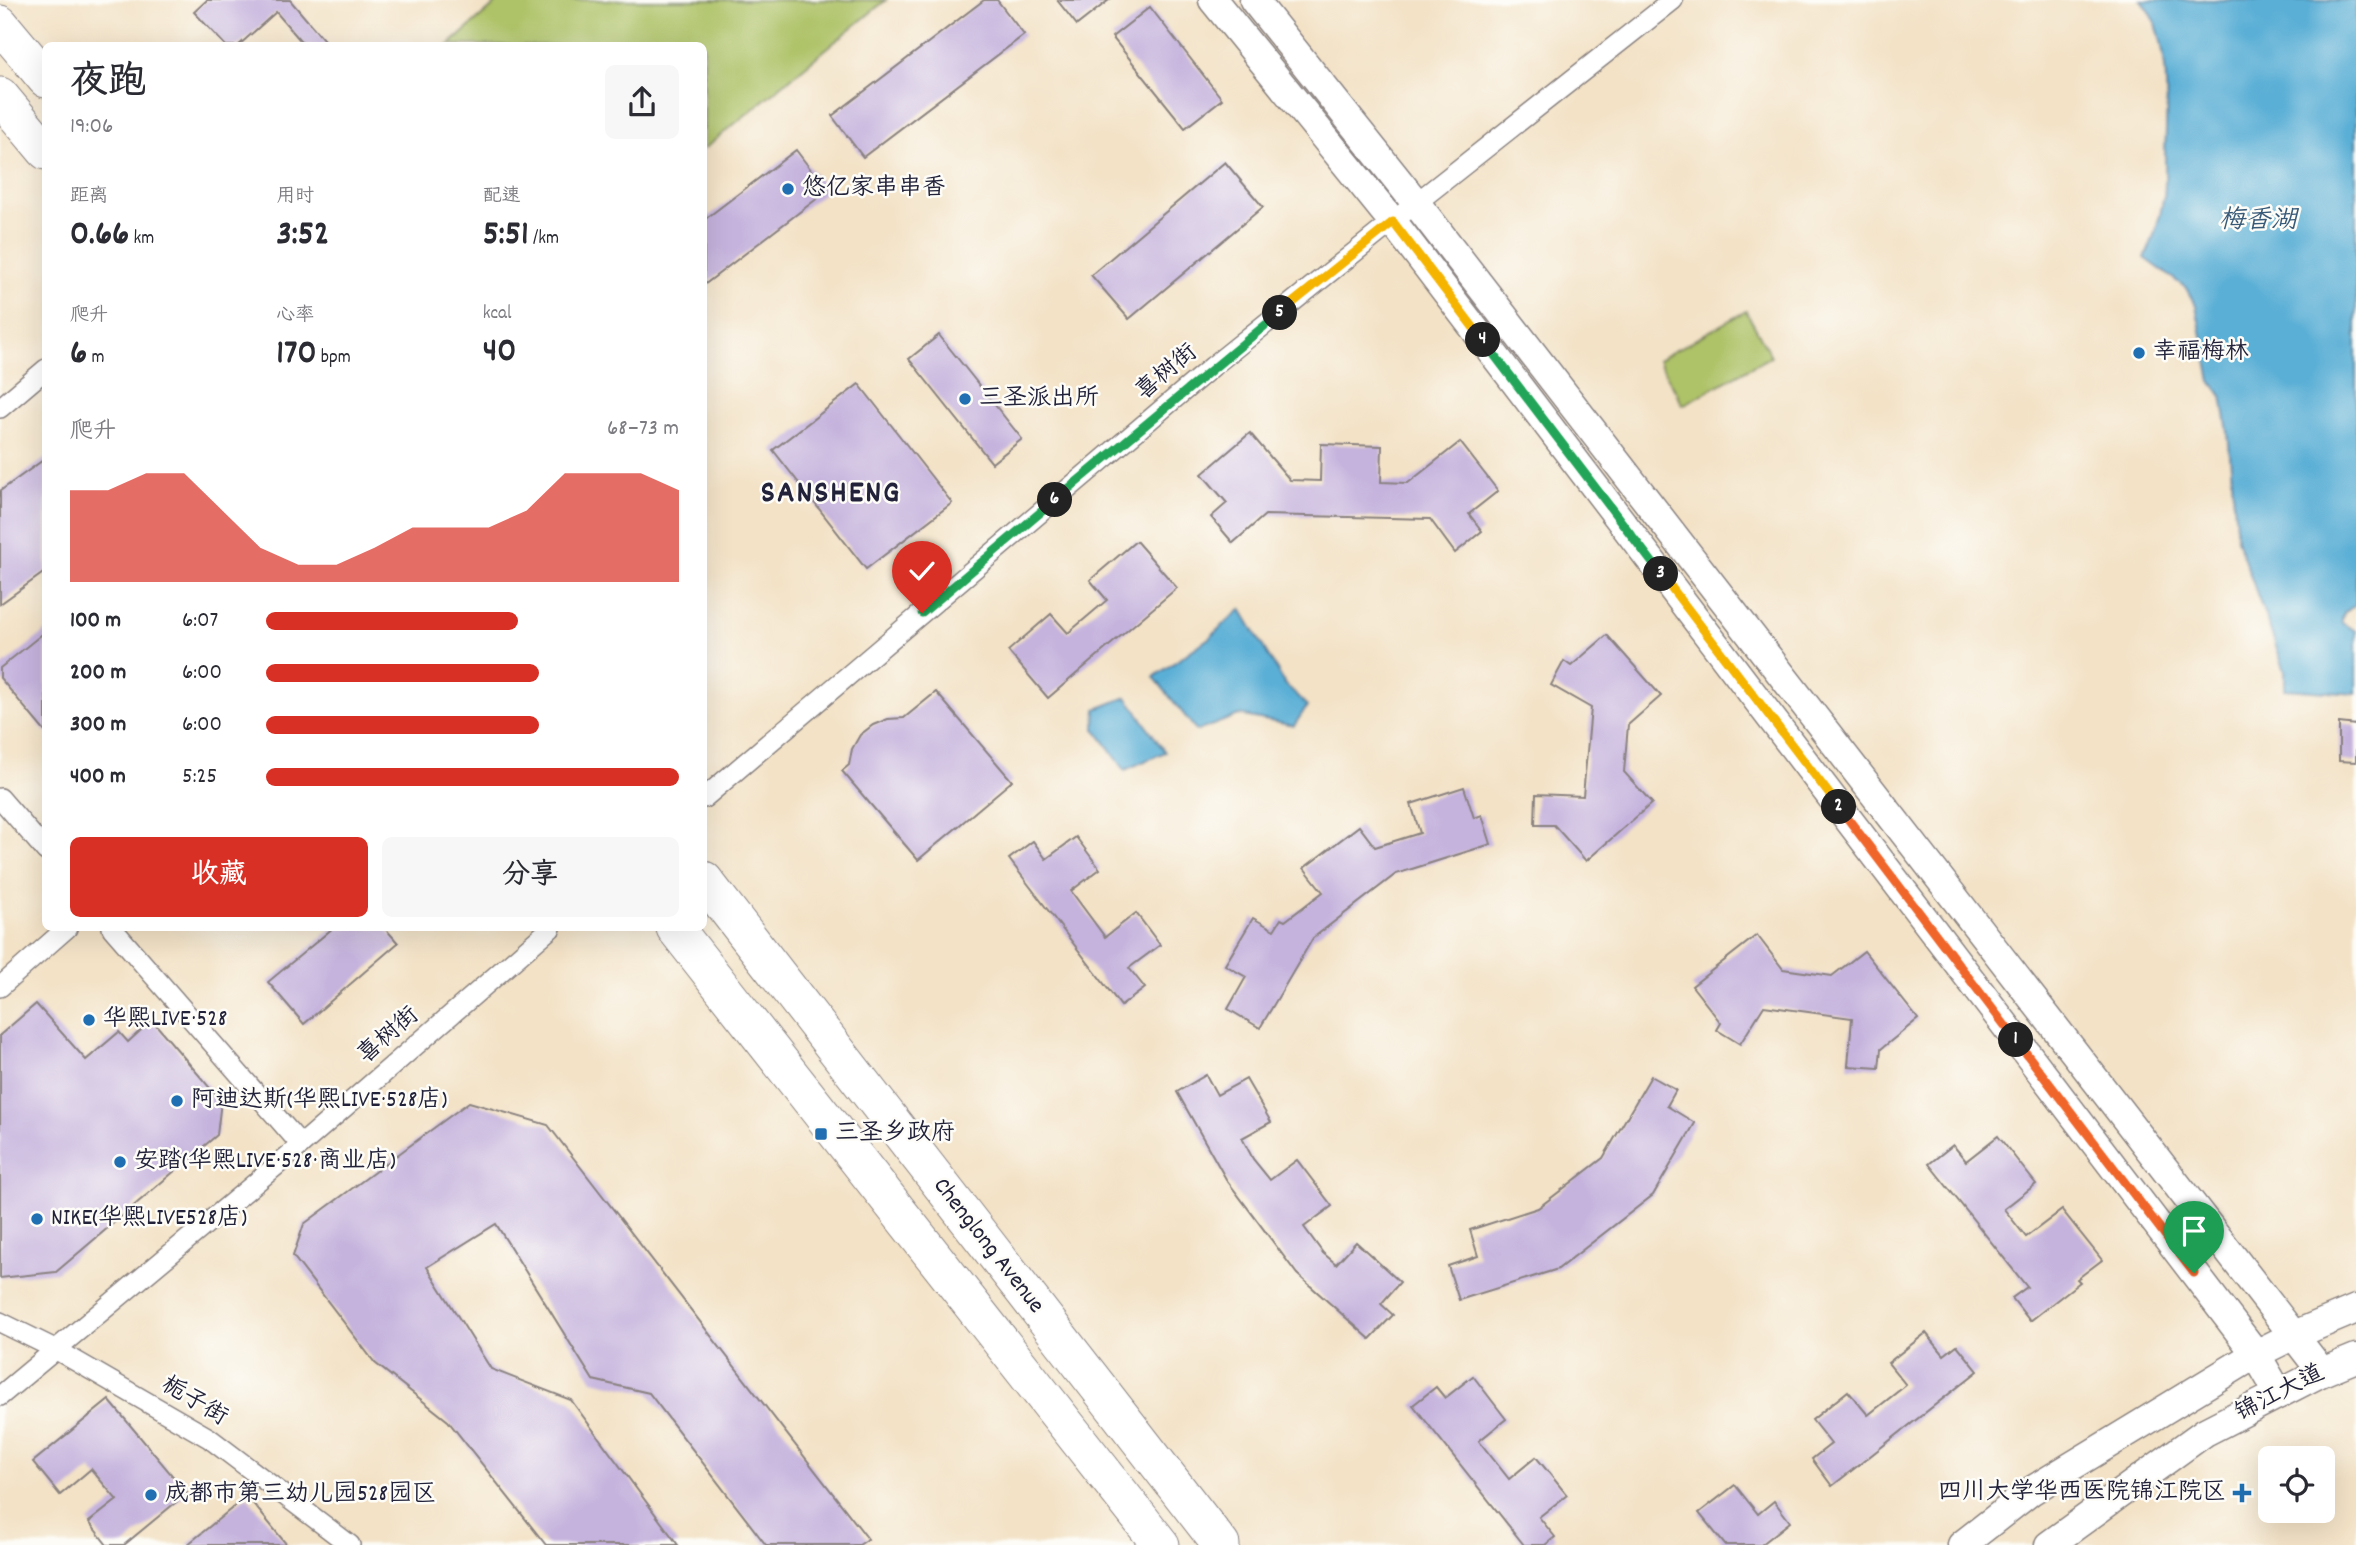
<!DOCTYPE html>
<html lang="zh">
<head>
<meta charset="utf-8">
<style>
  body { margin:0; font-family:Dekko,"LXGW WenKai TC",sans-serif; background:#f7f7f7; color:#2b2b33; height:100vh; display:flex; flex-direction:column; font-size:26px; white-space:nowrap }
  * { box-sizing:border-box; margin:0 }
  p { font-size:23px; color:#7c7c81 }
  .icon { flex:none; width:38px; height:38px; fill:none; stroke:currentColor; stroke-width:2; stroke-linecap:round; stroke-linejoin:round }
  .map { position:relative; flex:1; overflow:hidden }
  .sheet { position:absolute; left:42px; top:42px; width:665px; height:889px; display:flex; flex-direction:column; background:#fff; border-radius:10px; box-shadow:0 7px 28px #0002 }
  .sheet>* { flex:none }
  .fabs { position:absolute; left:2258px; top:1446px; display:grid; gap:14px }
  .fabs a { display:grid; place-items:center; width:77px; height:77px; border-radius:10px; background:#fff; box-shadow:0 7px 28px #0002; font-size:35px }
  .pin { position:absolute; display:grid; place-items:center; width:60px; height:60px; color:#fff; margin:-72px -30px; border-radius:50% 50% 50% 0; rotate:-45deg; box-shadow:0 0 7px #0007 }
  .pin .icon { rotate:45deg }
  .km { position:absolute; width:35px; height:35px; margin:-18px; border-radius:50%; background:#222; color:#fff; font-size:19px; line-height:35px; text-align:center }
  .round { display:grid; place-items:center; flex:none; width:74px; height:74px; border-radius:10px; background:#f7f7f7 }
  .overview { display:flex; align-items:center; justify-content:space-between; height:119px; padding:0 28px }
  h1 { font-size:38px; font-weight:700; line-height:52px }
  .figures { display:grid; grid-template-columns:repeat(3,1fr); gap:10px; height:119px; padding:7px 28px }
  .figures div { display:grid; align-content:center }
  .figures b { font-size:35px; font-weight:700 }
  .figures small { font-size:19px; font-weight:400 }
  .figures p { font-size:19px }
  .chart { height:196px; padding:14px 28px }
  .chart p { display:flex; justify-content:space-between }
  .chart svg { width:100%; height:126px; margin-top:7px; fill:#d93025; opacity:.7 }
  .cta { display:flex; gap:14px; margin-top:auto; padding:14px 28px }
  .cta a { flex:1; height:80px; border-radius:10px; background:#d93025; color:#fff; font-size:28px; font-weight:700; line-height:80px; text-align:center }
  .cta a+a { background:#f7f7f7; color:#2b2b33 }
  ul { padding:0 28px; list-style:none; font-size:23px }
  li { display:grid; grid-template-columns:112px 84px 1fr; align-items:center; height:52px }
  li i { height:18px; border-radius:9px; background:#d93025 }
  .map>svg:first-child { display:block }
  .green { fill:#aec267; stroke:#687251; stroke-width:2 }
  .water { fill:#5aafd6; stroke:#3e6888; stroke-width:2 }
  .building { fill:#c5b2dd }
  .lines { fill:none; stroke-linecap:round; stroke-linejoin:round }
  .street-casing { stroke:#8a8280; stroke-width:22 }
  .secondary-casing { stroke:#8a8280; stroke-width:31 }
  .highway-casing { stroke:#8a8280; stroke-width:39 }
  .street { stroke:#fff; stroke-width:19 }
  .secondary { stroke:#fff; stroke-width:28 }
  .highway { stroke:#fff; stroke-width:37 }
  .split-1-casing { stroke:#fff; stroke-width:14 }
  .split-2-casing { stroke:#fff; stroke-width:14 }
  .split-3-casing { stroke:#fff; stroke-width:14 }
  .split-4-casing { stroke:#fff; stroke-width:14 }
  .split-5-casing { stroke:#fff; stroke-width:14 }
  .split-6-casing { stroke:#fff; stroke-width:14 }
  .split-7-casing { stroke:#fff; stroke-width:14 }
  .split-1 { stroke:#f0652b; stroke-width:9 }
  .split-2 { stroke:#f0652b; stroke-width:9 }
  .split-3 { stroke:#f5b400; stroke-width:9 }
  .split-4 { stroke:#22a559; stroke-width:9 }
  .split-5 { stroke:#f5b400; stroke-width:9 }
  .split-6 { stroke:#22a559; stroke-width:9 }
  .split-7 { stroke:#22a559; stroke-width:9 }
  .poi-dot { fill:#1f6fb2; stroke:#fdfcf7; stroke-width:2.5 }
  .labels { text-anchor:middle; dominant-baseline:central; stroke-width:5; stroke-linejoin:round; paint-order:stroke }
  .poi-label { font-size:24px; fill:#22223b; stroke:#fdfcf7; text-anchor:start }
  .street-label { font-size:24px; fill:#22223b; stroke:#fdfcf7 }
  .water-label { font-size:26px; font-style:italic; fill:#385a79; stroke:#fdfcf7 }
  .district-label { font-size:32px; font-weight:bold; letter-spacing:2px; fill:#22223b; stroke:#fdfcf7 }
</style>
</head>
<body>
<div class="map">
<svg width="2356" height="1545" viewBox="0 0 2356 1545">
  <rect width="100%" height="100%" fill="#fdfcf7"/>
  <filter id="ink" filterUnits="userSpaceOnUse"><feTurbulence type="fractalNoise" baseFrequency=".0143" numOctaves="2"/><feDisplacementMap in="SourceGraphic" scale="14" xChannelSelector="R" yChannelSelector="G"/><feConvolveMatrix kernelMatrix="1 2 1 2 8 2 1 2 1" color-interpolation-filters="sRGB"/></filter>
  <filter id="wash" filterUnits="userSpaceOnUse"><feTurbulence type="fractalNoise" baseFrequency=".00686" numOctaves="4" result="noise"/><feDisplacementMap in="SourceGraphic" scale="28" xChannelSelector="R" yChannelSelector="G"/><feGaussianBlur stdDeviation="1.57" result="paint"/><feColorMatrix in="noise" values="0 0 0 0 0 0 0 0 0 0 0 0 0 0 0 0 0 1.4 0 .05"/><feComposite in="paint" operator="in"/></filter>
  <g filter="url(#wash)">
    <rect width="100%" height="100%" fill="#f3e2c6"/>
    <g class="green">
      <polygon points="500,0 886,0 704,149 704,46 449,45"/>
      <polygon points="1746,311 1771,356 1683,405 1658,360"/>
    </g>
    <g class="water">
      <path d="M2141,0h215v605c-9,5 -15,7 -14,18l14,8v63l-71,-5v-18l-48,-132 -9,-107 -6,-36 -11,-15 -15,-75 -10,-18 -41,-30c9,-19 15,-41 19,-62 2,-14 1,-29 1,-44 2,-41 7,-122 -24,-152z"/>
      <polygon points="1241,609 1285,684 1307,706 1294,726 1239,715 1197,731 1154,677 1209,638"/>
      <polygon points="1127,697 1165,752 1125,770 1095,729 1096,709"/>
    </g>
    <g id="blocks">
      <g class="building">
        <polygon points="207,0 290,0 329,46 305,46 276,12 238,46 226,46 194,12"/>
        <polygon points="984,0 997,0 1024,35 863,157 832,116"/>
        <polygon points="1057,0 1109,0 1077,25"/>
        <polygon points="1150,7 1222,99 1185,128 1112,37"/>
        <polygon points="796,150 827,191 704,285 704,220"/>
        <polygon points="1225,162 1263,207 1129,319 1091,275"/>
        <polygon points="939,335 1022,439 992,463 909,359"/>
        <polygon points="859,384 952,503 866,569 773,450"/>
        <polygon points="1250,433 1290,480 1320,481 1321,444 1382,446 1381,482 1408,483 1460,442 1498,491 1469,514 1482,531 1455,553 1430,519 1265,515 1233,543 1211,517 1227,503 1202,474"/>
        <polygon points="46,458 46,571 0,604 0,491"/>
        <polygon points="1136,541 1177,588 1048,698 1008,651 1051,614 1068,633 1107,600 1090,580"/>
        <polygon points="46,631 46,733 0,678 0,668"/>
        <polygon points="1607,635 1661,696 1628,725 1624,772 1652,803 1586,861 1554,825 1535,825 1536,794 1583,796 1591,708 1551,685 1564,661 1571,666"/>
        <polygon points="936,692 1012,781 918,860 842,771 849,765 852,749 860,735 873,725 888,719 904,718"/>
        <polygon points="2339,723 2356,725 2356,762 2339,761"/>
        <polygon points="1464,787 1474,818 1482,815 1491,844 1396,874 1313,938 1260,1028 1228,1009 1246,977 1225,965 1253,918 1274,930 1281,919 1285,921 1323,892 1304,868 1359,826 1375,847 1420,833 1411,804"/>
        <polygon points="1076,837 1100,869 1071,891 1105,937 1136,913 1160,945 1129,968 1145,988 1121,1006 1009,859 1033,841 1046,859"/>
        <polygon points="333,928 385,928 398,943 304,1024 268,982"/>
        <polygon points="1757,935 1783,969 1832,976 1864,951 1918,1019 1881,1049 1879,1068 1848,1066 1852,1018 1764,1006 1740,1044 1717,1030 1721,1023 1692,986"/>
        <polygon points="36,1004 86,1060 119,1032 128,1042 152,1020 221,1101 217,1135 56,1272 0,1278 0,1035"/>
        <polygon points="1206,1075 1217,1095 1246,1079 1271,1122 1242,1138 1253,1159 1270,1180 1297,1160 1332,1206 1304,1227 1323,1253 1336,1264 1356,1242 1400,1282 1381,1304 1393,1315 1370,1339 1297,1274 1226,1179 1177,1092"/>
        <polygon points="1651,1076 1676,1090 1667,1106 1695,1123 1653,1195 1558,1269 1459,1300 1448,1266 1478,1256 1470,1230 1538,1208 1603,1158"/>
        <polygon points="469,1102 548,1125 868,1539 859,1545 766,1545 649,1393 593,1380 496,1224 427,1267 491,1369 571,1400 678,1545 546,1545 448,1421 375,1363 293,1256 304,1224"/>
        <polygon points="1998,1136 2036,1184 2004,1209 2026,1237 2062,1210 2102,1260 2077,1279 2080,1282 2030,1321 2012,1298 2027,1287 1929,1164 1953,1145 1966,1161"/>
        <polygon points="1926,1333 1944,1355 1957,1345 1978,1371 1832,1486 1812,1459 1831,1444 1812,1420 1848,1391 1868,1415 1906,1385 1888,1363"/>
        <polygon points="1473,1376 1506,1419 1479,1441 1509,1479 1536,1457 1567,1495 1539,1517 1555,1537 1545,1545 1524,1545 1413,1405 1436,1387 1445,1398"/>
        <polygon points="109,1400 187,1493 124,1545 107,1545 89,1522 117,1500 91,1469 60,1495 33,1462"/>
        <polygon points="1735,1485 1758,1514 1774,1501 1790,1522 1761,1545 1725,1545 1699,1513"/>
        <polygon points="247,1496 287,1545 187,1545"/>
      </g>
    </g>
  </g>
  <g filter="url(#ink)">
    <use href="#blocks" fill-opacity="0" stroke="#8a8280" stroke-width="2"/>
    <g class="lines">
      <g class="street-casing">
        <g id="street">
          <polyline points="0,408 46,369"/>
          <polyline points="0,798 46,851"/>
          <polyline points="704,798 1213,366 1416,203 1673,0"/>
          <polyline points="112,928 301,1145"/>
          <polyline points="0,987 67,928"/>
          <polyline points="0,1322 55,1349 209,1438 350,1545"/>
          <polyline points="0,1396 301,1145 551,928"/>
        </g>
      </g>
      <g class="secondary-casing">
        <g id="secondary">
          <polyline points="1213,0 1393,222 2256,1354 2279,1394"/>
          <polyline points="1254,0 1416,203 2322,1372"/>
          <polyline points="1962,1545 2031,1491 2256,1354 2292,1336 2356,1309"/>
          <polyline points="2049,1545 2205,1432 2322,1372 2356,1358"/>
        </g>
      </g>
      <g class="highway-casing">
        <g id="highway">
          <polyline points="0,24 46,79"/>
          <polyline points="0,96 46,151"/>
          <polyline points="704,880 1221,1545"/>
          <polyline points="675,928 1161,1545"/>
        </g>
      </g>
      <use href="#street" class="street"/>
      <use href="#secondary" class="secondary"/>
      <use href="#highway" class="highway"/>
    </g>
  </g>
  <g class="lines" filter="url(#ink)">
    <g class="split-1-casing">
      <polyline id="split-1" points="2016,1040 2194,1273"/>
    </g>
    <g class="split-2-casing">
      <polyline id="split-2" points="1839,807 2016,1040"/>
    </g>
    <g class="split-3-casing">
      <polyline id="split-3" points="1661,574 1839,807"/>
    </g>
    <g class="split-4-casing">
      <polyline id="split-4" points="1483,340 1661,574"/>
    </g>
    <g class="split-5-casing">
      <polyline id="split-5" points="1280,313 1393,222 1483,340"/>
    </g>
    <g class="split-6-casing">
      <polyline id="split-6" points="1055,500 1280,313"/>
    </g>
    <g class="split-7-casing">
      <polyline id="split-7" points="922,613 1055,500"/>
    </g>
    <use href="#split-1" class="split-1"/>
    <use href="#split-2" class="split-2"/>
    <use href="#split-3" class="split-3"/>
    <use href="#split-4" class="split-4"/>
    <use href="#split-5" class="split-5"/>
    <use href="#split-6" class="split-6"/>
    <use href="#split-7" class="split-7"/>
  </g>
  <g class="poi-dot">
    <circle cx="788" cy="189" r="7"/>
    <circle cx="2139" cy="353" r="7"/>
    <circle cx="965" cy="399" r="7"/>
    <circle cx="89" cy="1020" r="7"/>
    <circle cx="177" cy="1101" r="7"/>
    <rect x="814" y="1127" width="14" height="14" rx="3.5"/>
    <circle cx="120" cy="1162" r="7"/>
    <circle cx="37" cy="1219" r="7"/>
    <path d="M2238.5 1482.5h7v7h7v7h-7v7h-7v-7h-7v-7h7z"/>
    <circle cx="151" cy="1495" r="7"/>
  </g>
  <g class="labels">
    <g class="poi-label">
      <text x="802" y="189">悠亿家串串香</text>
      <text x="2153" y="353">幸福梅林</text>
      <text x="979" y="399">三圣派出所</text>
      <text x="103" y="1020">华熙LIVE·528</text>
      <text x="191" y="1101">阿迪达斯(华熙LIVE·528店)</text>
      <text x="835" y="1134">三圣乡政府</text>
      <text x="134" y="1162">安踏(华熙LIVE·528·商业店)</text>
      <text x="51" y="1219">NIKE(华熙LIVE528店)</text>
      <text x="2226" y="1493" text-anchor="end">四川大学华西医院锦江院区</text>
      <text x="165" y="1495">成都市第三幼儿园528园区</text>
    </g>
    <g class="street-label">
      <text transform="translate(1167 373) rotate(-40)">喜树街</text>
      <text transform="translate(389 1036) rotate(-41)">喜树街</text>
      <text transform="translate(988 1246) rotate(52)">Chenglong Avenue</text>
      <text transform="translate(2280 1394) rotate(-27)">锦江大道</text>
      <text transform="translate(194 1402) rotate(31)">栀子街</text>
    </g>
    <g class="water-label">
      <text x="2258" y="221">梅香湖</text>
    </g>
    <g class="district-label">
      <text x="831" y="495">SANSHENG</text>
    </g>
  </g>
</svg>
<div class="fabs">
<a><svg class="icon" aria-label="locate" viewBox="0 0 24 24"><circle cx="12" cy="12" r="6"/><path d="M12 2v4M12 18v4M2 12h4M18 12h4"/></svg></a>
</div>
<div class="pin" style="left:2194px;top:1273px;background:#1e9e55"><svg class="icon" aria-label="arrive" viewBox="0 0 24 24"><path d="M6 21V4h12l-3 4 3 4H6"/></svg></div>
<div class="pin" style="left:922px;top:613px;background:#d93025"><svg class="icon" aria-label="check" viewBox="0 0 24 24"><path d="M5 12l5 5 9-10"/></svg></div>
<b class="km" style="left:2016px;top:1040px">1</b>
<b class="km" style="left:1839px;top:807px">2</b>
<b class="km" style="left:1661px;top:574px">3</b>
<b class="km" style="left:1483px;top:340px">4</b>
<b class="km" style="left:1280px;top:313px">5</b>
<b class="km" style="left:1055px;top:500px">6</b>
<section class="sheet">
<div class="overview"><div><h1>夜跑</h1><p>19:06</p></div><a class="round"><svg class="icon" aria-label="share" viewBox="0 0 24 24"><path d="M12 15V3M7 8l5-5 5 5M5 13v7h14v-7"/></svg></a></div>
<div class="figures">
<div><p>距离</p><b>0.66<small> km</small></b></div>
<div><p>用时</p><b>3:52</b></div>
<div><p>配速</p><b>5:51<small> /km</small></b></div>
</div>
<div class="figures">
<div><p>爬升</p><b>6<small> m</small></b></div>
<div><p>心率</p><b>170<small> bpm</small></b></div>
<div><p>kcal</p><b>40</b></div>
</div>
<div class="chart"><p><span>爬升</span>68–73 m</p>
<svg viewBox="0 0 160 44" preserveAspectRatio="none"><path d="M0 44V12L10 12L20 6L30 6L40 19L50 32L60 38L70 38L80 32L90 25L100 25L110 25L120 19L130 6L140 6L150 6L160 12V44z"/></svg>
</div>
<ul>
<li><b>100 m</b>6:07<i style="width:61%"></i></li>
<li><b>200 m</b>6:00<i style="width:66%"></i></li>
<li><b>300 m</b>6:00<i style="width:66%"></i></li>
<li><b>400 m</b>5:25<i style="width:100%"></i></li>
</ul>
<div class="cta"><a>收藏</a><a>分享</a></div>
</section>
</div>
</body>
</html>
